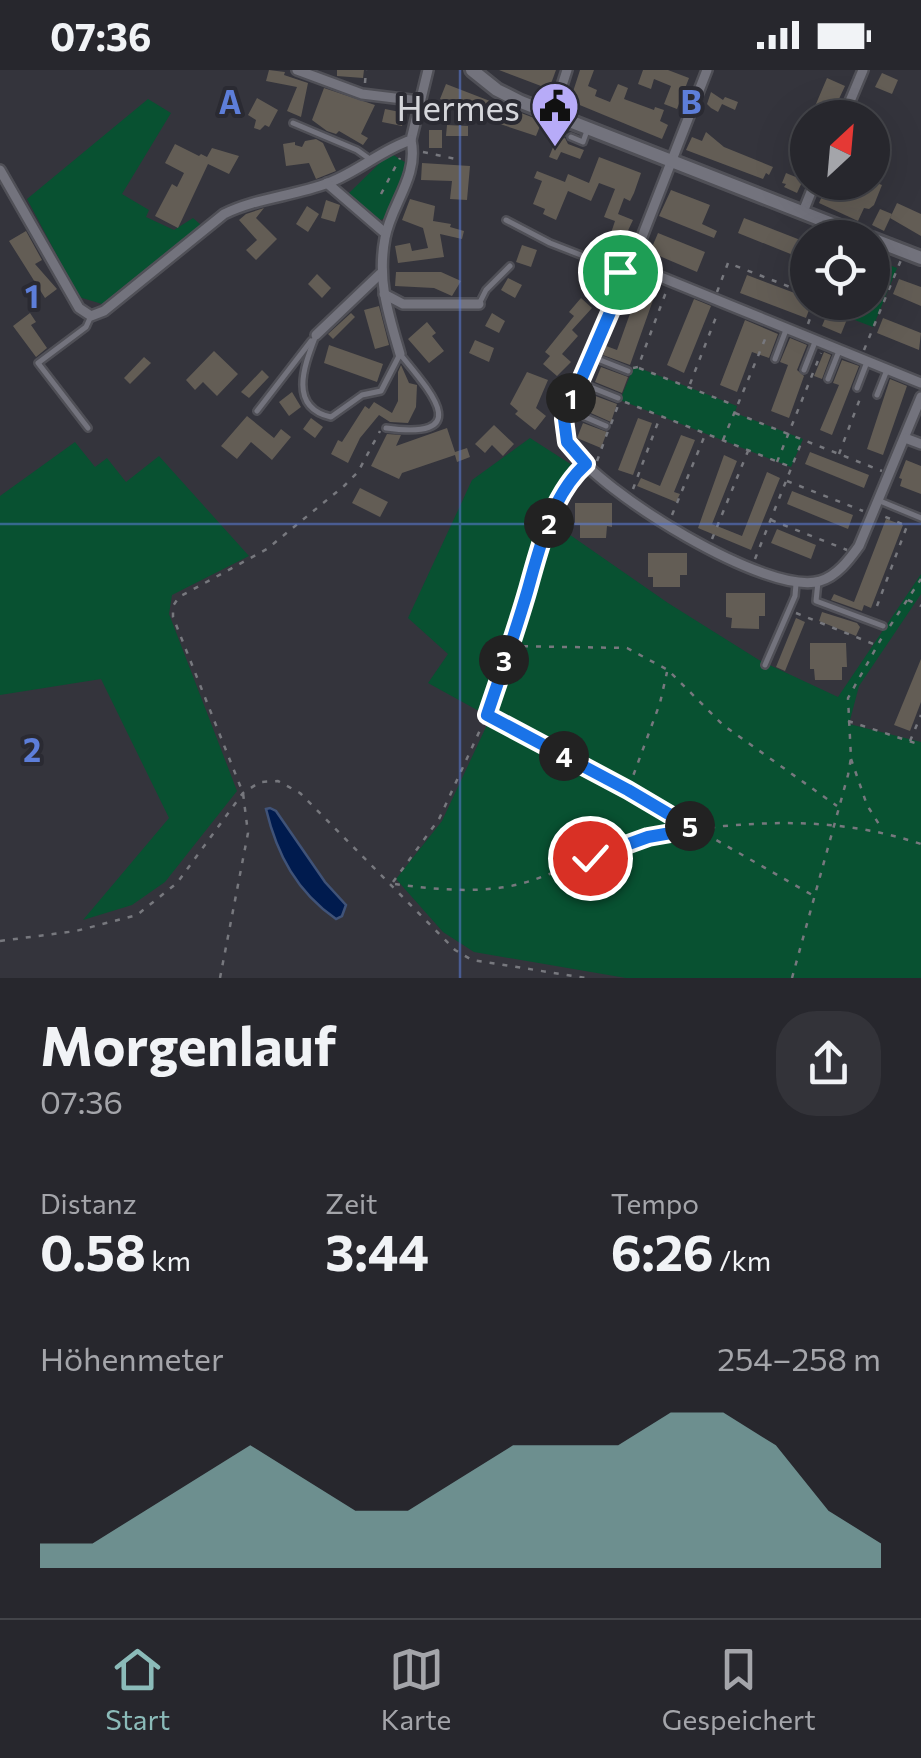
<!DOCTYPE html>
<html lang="de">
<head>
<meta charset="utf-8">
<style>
  body { margin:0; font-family:Commissioner,sans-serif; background:#333339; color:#f1f3f6; height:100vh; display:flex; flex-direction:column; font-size:38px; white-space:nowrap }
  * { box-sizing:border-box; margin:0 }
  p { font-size:32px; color:#a4a5aa }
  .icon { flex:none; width:55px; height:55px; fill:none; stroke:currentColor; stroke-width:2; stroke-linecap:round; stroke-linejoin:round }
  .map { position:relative; height:908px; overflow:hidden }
  .details { display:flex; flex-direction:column; background:#27272d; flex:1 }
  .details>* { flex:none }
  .needle { width:65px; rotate:26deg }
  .tools { position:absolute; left:790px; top:30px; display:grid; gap:20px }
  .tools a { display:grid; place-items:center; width:100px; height:100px; border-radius:50%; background:#27272d; box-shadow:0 10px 40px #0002,0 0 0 2px #434449; font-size:50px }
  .pin { position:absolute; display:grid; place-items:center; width:85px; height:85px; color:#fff; margin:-42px; border:5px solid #fff; border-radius:50%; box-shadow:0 2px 10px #0007 }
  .km { position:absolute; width:50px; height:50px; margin:-25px; border-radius:50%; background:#222; color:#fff; font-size:28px; line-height:50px; text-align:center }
  .round { display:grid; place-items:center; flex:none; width:105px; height:105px; border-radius:40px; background:#333339 }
  .summary { display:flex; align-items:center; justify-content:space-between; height:170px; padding:0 40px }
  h1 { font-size:55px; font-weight:700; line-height:75px }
  .stats { display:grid; grid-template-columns:repeat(3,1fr); gap:15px; height:170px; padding:10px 40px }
  .stats div { display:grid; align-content:center }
  .stats b { font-size:50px; font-weight:700 }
  .stats small { font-size:28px; font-weight:400 }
  .stats p { font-size:28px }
  .chart { height:280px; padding:20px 40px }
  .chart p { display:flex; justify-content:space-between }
  .chart svg { width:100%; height:180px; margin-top:10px; fill:#8bbbb9; opacity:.7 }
  .status { display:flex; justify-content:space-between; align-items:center; height:70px; padding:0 50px; background:#27272d; direction:ltr }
  .status svg { height:28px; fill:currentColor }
  .tab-bar { display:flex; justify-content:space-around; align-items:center; height:140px; border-top:2px solid #434449; background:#27272d; font-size:28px; color:#a4a5aa }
  .tab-bar a { display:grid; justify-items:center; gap:5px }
  .tab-bar .selected { color:#8bbbb9 }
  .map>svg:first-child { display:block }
  .green { fill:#085131 }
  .water { fill:#001b4e; stroke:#405378; stroke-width:2.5 }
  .building { fill:#635d55 }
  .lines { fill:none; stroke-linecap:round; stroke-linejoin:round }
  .lane-casing { stroke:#505057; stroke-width:10 }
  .street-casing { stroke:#505057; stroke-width:14 }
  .secondary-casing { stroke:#505057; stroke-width:18 }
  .path { stroke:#77787e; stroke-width:2.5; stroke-dasharray:5 8; stroke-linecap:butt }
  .lane { stroke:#73737d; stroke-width:5 }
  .street { stroke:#73737d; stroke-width:9 }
  .secondary { stroke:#73737d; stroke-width:12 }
  .route-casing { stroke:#fff; stroke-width:20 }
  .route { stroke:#1a73e8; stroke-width:12 }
  .grid { fill:none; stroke:#5d7ed9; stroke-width:2.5; stroke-opacity:0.55 }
  .labels { text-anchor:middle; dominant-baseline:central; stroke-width:8; stroke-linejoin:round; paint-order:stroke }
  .poi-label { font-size:35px; fill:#d5d6db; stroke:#2a2a32; text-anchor:end }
  .grid-label { font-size:32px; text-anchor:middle; font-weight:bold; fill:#5d7ed9; stroke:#2a2a32; stroke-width:8; stroke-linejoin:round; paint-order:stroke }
</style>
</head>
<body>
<div class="status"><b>07:36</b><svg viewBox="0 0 49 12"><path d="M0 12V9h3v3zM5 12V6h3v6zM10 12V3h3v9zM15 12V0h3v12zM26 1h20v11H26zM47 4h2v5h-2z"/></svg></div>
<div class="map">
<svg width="921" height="908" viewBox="0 0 921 908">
  <rect width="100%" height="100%" fill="#34343c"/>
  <g class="green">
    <polygon points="148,29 171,43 122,124 149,140 146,147 174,160 193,148 201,155 102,234 79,227 27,129"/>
    <polygon points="390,83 408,94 386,148 380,150 348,124"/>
    <polygon points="873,189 897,198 873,257 847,247 853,233 872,232"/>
    <polygon points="634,296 737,336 735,343 803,369 791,397 620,330"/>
    <polygon points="530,368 572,395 550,451 668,533 759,590 838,627 921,504 921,524 859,616 849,654 921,672 921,908 626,908 474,882 443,862 396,809 442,751 493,642 477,640 428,613 448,584 408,548 472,410"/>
    <polygon points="75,372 95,397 107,388 126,412 159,386 249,486 172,525 169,544 237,721 165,812 132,835 83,850 169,748 101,609 0,625 0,426"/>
  </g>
  <path class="water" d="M270,738l6,3 49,71 21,23 -4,11 -6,3c-39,-27 -59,-64 -70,-110z"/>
  <g class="building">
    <polygon points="269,0 285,2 284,5 308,13 301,47 287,41 297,17 266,11"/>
    <polygon points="337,0 364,0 363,8 337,6"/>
    <polygon points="499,0 556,0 549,19"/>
    <polygon points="580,0 594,0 588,16 597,20 595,26 610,32 618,14 628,18 624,29 654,40 655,37 664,40 660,51 668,55 662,69 570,31"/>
    <polygon points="643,0 668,0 689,8 677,39 664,34 671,16 654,9 651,19 638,14"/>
    <polygon points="882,3 898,10 892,24 875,17"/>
    <polygon points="827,8 845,16 838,31 831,48 810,48"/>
    <polygon points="446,14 542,51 536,66 476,46 477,43 440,29"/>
    <polygon points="324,18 375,35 361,64 368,68 363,75 339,61 336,64 327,61 312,50"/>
    <polygon points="711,22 723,30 725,27 738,32 735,40 722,34 718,42 711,38 707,34"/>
    <polygon points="257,28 278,40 269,57 265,55 260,60 254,58 256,50 248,45"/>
    <polygon points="385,39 405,43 402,56 382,52"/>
    <polygon points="447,55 468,56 468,66 446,66"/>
    <rect x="429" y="60" width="13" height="18"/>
    <polygon points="706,62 724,77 773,97 769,105 766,103 763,109 686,80 692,67 702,71"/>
    <polygon points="565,68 568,74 584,80 580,89 561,82 557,90 549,87 556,70"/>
    <polygon points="316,69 323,73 336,101 316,109 309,93 286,96 283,74 295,72 295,75 302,77 305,71"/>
    <polygon points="175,74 199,86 201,84 207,87 212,78 239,86 229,104 208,94 178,158 155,146 172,114 177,117 184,103 165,93"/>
    <polygon points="599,87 641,103 634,123 630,131 624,128 618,144 633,150 623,171 610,166 615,151 604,147 615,119 599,113 591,131 568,121 556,150 543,144 545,139 533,134 542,111 534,108 537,101 565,112 568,104 589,113"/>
    <polygon points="422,93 470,96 467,130 450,129 452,111 421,110"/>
    <polygon points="786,103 803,110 797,123 784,117 786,114 782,113"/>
    <polygon points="828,112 874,112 882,115 874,135 869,139 864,138 858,151 819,133"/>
    <polygon points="671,120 710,135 702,154 717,161 714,168 659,146"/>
    <polygon points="410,129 435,136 433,151 451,154 450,157 464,161 462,169 440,164 444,187 398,193 395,176 410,173 412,181 428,178 423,158 402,150"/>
    <polygon points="326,130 340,135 335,152 321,148"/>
    <polygon points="897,133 921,144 921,166 890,148"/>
    <polygon points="307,136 319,144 308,162 296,154"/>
    <polygon points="264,138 256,148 277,169 256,190 246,180 257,170 239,150 246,144"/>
    <polygon points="880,139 892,144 884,161 872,155"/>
    <polygon points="744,148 808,173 808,191 738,163"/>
    <polygon points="26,161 42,190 35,194 57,219 45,228 9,171"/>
    <polygon points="658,163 705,182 697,202 650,182"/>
    <polygon points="522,175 537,180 531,197 516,192"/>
    <polygon points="592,198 607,206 598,222 584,215"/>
    <polygon points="396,202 441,202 461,211 452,226 434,218 395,216"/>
    <polygon points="317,204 331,218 322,228 308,214"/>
    <polygon points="747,205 808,228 808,232 812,232 806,248 740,223"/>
    <polygon points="508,208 522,215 515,228 501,220"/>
    <polygon points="899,209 921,217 921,236 893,224"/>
    <polygon points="642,210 658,216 630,295 603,285 606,276 617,280"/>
    <polygon points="581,228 592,238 572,260 578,266 562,284 571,292 557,306 543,294 550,286 545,282 574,246 569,242"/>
    <polygon points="694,229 711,236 684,303 667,295"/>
    <polygon points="832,232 854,232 841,264 822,256"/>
    <polygon points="379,236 389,275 375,279 364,240"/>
    <polygon points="30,243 36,252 31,255 47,278 36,287 13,256"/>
    <polygon points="351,243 355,247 333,269 328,264"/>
    <polygon points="492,243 505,251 499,263 485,256"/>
    <polygon points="883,248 921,263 919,280 877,263"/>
    <polygon points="745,250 778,264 769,288 752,282 737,322 720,315"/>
    <polygon points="427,252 436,263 432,266 444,281 429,293 408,269"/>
    <polygon points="790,268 807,275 797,300 804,306 789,348 771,341 788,295 780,292"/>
    <polygon points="475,270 494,278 489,292 469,283"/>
    <polygon points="329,275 383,294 377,312 324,293"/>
    <polygon points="214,281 238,304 217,326 203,312 195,320 186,310"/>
    <polygon points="824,282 831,285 822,309 814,306"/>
    <polygon points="144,287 151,293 130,314 124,308"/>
    <polygon points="842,290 859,296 832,365 820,360 839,315 833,313"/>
    <polygon points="401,295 409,313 417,315 416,337 408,353 390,352 379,345 360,368 348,393 331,384 338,370 342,372 365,336 369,339 374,332 392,343 398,331 398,302"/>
    <polygon points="601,297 628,307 622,323 595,312"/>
    <polygon points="262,300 269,307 249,328 241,322"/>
    <polygon points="527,302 548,310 536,338 546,346 535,360 515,344 518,341 510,334"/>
    <polygon points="890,309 907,316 883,385 867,379"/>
    <polygon points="292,322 301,337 289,346 279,332"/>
    <polygon points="590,324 617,334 611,352 584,340"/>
    <polygon points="247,346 274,368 281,359 291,367 272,390 251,372 237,389 221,376"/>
    <polygon points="311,348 323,357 315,368 303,359"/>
    <polygon points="638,348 652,353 633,405 618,400"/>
    <polygon points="583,353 607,362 601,378 577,368"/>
    <polygon points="494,355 514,374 503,386 492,375 485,383 475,374"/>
    <polygon points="447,358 455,382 467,378 470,387 457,392 455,385 402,403 399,409 371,396 387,364 401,365 396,376"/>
    <polygon points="681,365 695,370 674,422 680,424 676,432 637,416 641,408 660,416"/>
    <polygon points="810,382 869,405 864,418 805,394"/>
    <polygon points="724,385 737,391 712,454 742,466 767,402 780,408 751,480 698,458"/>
    <polygon points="906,390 921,396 921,424 900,416 902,409 899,408"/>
    <polygon points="360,418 388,432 380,447 352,433"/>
    <polygon points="792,421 853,445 848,459 787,434"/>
    <polygon points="575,433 612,433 612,457 607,456 606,468 580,468 580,455 575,455"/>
    <polygon points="886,449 903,455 871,538 864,535 862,541 831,530 834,524 854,532"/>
    <polygon points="777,459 816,475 811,489 771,473"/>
    <polygon points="648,483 687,483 687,505 680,505 680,517 653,517 653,507 648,507"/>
    <polygon points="726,523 765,523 765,546 759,546 759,559 731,558 732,548 726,547"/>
    <polygon points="822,542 857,553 860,557 856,566 819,551"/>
    <polygon points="796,548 805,552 785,601 776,597"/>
    <polygon points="810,573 846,573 847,597 842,597 842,610 815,610 814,599 810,599"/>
    <polygon points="921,589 921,632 910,661 894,655"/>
  </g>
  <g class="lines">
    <g class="lane-casing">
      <g id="lane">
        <polyline points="552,47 548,58 562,63"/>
        <polyline points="293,53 357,80 371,90"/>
        <polyline points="571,67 583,72 588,58"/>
        <polyline points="506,150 550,173 627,203"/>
        <polyline points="479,234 486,220 510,196"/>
        <path d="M316,265c-11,29 -29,72 15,82l31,-22 19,-4 19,-37c31,38 75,86 -14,74"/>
        <polyline points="590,286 628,301"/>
        <polyline points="775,289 786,260"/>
        <polyline points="804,300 815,272"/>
        <polyline points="828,309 839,281"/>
        <polyline points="578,312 618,328"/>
        <polyline points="857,318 867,292"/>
        <polyline points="877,325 887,300"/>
        <polyline points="566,339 606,356"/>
        <polyline points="257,341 311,271"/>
        <polyline points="88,358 38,293 86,257 91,246"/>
        <polyline points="880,431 921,448"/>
        <polyline points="818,512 816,531 883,556"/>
        <polyline points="765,595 795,526 796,514"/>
      </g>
    </g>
    <g class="street-casing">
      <g id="street">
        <polyline points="297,0 362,24 419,31"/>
        <path d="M707,0l-76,195 -65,144c-3,14 -3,25 4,37 28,45 198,151 250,135 17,-5 29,-21 39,-35l62,-149"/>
        <polyline points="553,44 567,0"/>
        <polyline points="843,48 863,0"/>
        <path d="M0,100l79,138 12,8 13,-5 120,-97c32,-16 70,-18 104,-31 30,-11 53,-33 83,-43l17,-70"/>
        <polyline points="327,113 385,163"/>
        <polyline points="803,142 815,112"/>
        <polyline points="631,195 921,313"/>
        <polyline points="384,224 403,234 479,234"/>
        <polyline points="316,265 380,204"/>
        <path d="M400,284c-12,-41 -23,-74 -15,-116 6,-34 34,-61 26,-98"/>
        <polyline points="905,368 921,374"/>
      </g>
    </g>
    <g class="secondary-casing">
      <g id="secondary">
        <polyline points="472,0 497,20 521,32 868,168"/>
        <polyline points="872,169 921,188"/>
      </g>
    </g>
    <g class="path">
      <polyline points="365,13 366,0"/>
      <polyline points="423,82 456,89"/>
      <polyline points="381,124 400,88"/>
      <polyline points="717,222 728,193 808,224"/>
      <polyline points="808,254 816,232"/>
      <polyline points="864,280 901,190"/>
      <polyline points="633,298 638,297 666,222"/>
      <polyline points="639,298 734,335"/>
      <polyline points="690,314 718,242"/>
      <polyline points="625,332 791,397"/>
      <polyline points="735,343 882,401"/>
      <polyline points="611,354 619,333"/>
      <polyline points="723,370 768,262"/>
      <polyline points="839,384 861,326"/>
      <polyline points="597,391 608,361"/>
      <polyline points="777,392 821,283"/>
      <polyline points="787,411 863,441"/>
      <polyline points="633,419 660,347"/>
      <polyline points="672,445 705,365"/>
      <polyline points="771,450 847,480"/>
      <polyline points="712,469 748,381"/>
      <polyline points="755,489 802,371"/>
      <polyline points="908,530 921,536"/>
      <polyline points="877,536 907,456 881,445"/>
      <polyline points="796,543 876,575"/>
      <polyline points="890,556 921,509"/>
      <polyline points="510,576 627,578 668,600 723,655 837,736"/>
      <polyline points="488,646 629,720 814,826"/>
      <polyline points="848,651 921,675"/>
      <polyline points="910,671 921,645"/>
      <polyline points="851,689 867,735 882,759"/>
      <polyline points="629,717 660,633 667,602"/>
      <polyline points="393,812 439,749 487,645 528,519 538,475 580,399"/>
      <path d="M395,814c43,6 96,11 138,-4 38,-13 75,-33 115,-43 24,-7 51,-8 76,-11 69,-6 131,-4 197,18"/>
      <polyline points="0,871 76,861 137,845 177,813 243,723 260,712 278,711 300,723 455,880 472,890 586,908"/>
      <polyline points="220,908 248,763 243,723 173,547 173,536 179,527 267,479 344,416 358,402 380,361"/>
      <polyline points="792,908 848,705 851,688 848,628 885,562"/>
    </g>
    <use href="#lane" class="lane"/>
    <use href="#street" class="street"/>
    <use href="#secondary" class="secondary"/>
  </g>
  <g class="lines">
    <g class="route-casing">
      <path id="route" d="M590,788l58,-21 46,-8 -66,-39 -141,-75c14,-42 29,-84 41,-126 12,-43 24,-95 58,-125l-19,-22 -3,-23 63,-146 -7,-1"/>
    </g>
    <use href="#route" class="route"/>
  </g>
  <path class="grid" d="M460,0v908M0,454h921"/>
  <defs>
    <g id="civic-pin" transform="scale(2.5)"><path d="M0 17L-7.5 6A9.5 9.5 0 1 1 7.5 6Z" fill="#b7abf8" stroke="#2a2a32"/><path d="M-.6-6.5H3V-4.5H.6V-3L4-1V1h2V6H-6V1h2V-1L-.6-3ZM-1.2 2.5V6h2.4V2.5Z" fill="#111"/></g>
  </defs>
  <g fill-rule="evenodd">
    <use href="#civic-pin" x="555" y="36"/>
  </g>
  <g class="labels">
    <g class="poi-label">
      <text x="520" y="36">Hermes</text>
    </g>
  </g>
  <g class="grid-label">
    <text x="230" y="44">A</text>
    <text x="691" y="44">B</text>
    <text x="32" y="238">1</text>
    <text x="32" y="692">2</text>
  </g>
</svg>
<div class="tools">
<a><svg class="needle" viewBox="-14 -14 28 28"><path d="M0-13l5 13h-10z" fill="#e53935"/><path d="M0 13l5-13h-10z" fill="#a4a5aa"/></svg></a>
<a><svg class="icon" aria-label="locate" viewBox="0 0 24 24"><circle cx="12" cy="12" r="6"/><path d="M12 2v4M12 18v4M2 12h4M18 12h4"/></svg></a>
</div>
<div class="pin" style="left:620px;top:202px;background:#1e9e55"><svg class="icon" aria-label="arrive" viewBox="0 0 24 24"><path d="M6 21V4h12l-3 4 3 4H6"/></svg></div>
<div class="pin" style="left:590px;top:788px;background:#d93025"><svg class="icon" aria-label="check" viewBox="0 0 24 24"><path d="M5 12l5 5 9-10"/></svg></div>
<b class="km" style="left:571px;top:328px">1</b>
<b class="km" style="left:549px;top:453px">2</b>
<b class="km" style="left:504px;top:590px">3</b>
<b class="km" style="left:564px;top:686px">4</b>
<b class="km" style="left:690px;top:756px">5</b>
</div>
<section class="details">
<div class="summary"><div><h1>Morgenlauf</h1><p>07:36</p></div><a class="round"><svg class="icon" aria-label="share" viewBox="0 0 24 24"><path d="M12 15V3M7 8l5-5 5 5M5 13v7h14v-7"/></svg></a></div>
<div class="stats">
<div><p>Distanz</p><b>0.58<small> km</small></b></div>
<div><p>Zeit</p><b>3:44</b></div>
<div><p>Tempo</p><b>6:26<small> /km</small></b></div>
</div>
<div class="chart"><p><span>Höhenmeter</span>254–258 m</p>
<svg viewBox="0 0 160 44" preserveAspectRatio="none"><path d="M0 44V38L10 38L20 30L30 22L40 14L50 22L60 30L70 30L80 22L90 14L100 14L110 14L120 6L130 6L140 14L150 30L160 38V44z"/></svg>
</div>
</section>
<nav class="tab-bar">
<a class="selected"><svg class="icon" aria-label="home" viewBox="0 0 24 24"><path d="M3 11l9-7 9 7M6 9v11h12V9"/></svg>Start</a>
<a><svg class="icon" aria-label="map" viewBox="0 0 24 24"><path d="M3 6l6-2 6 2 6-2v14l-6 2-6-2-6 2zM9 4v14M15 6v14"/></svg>Karte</a>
<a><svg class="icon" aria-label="saved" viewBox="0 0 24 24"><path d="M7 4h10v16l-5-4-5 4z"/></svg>Gespeichert</a>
</nav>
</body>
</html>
